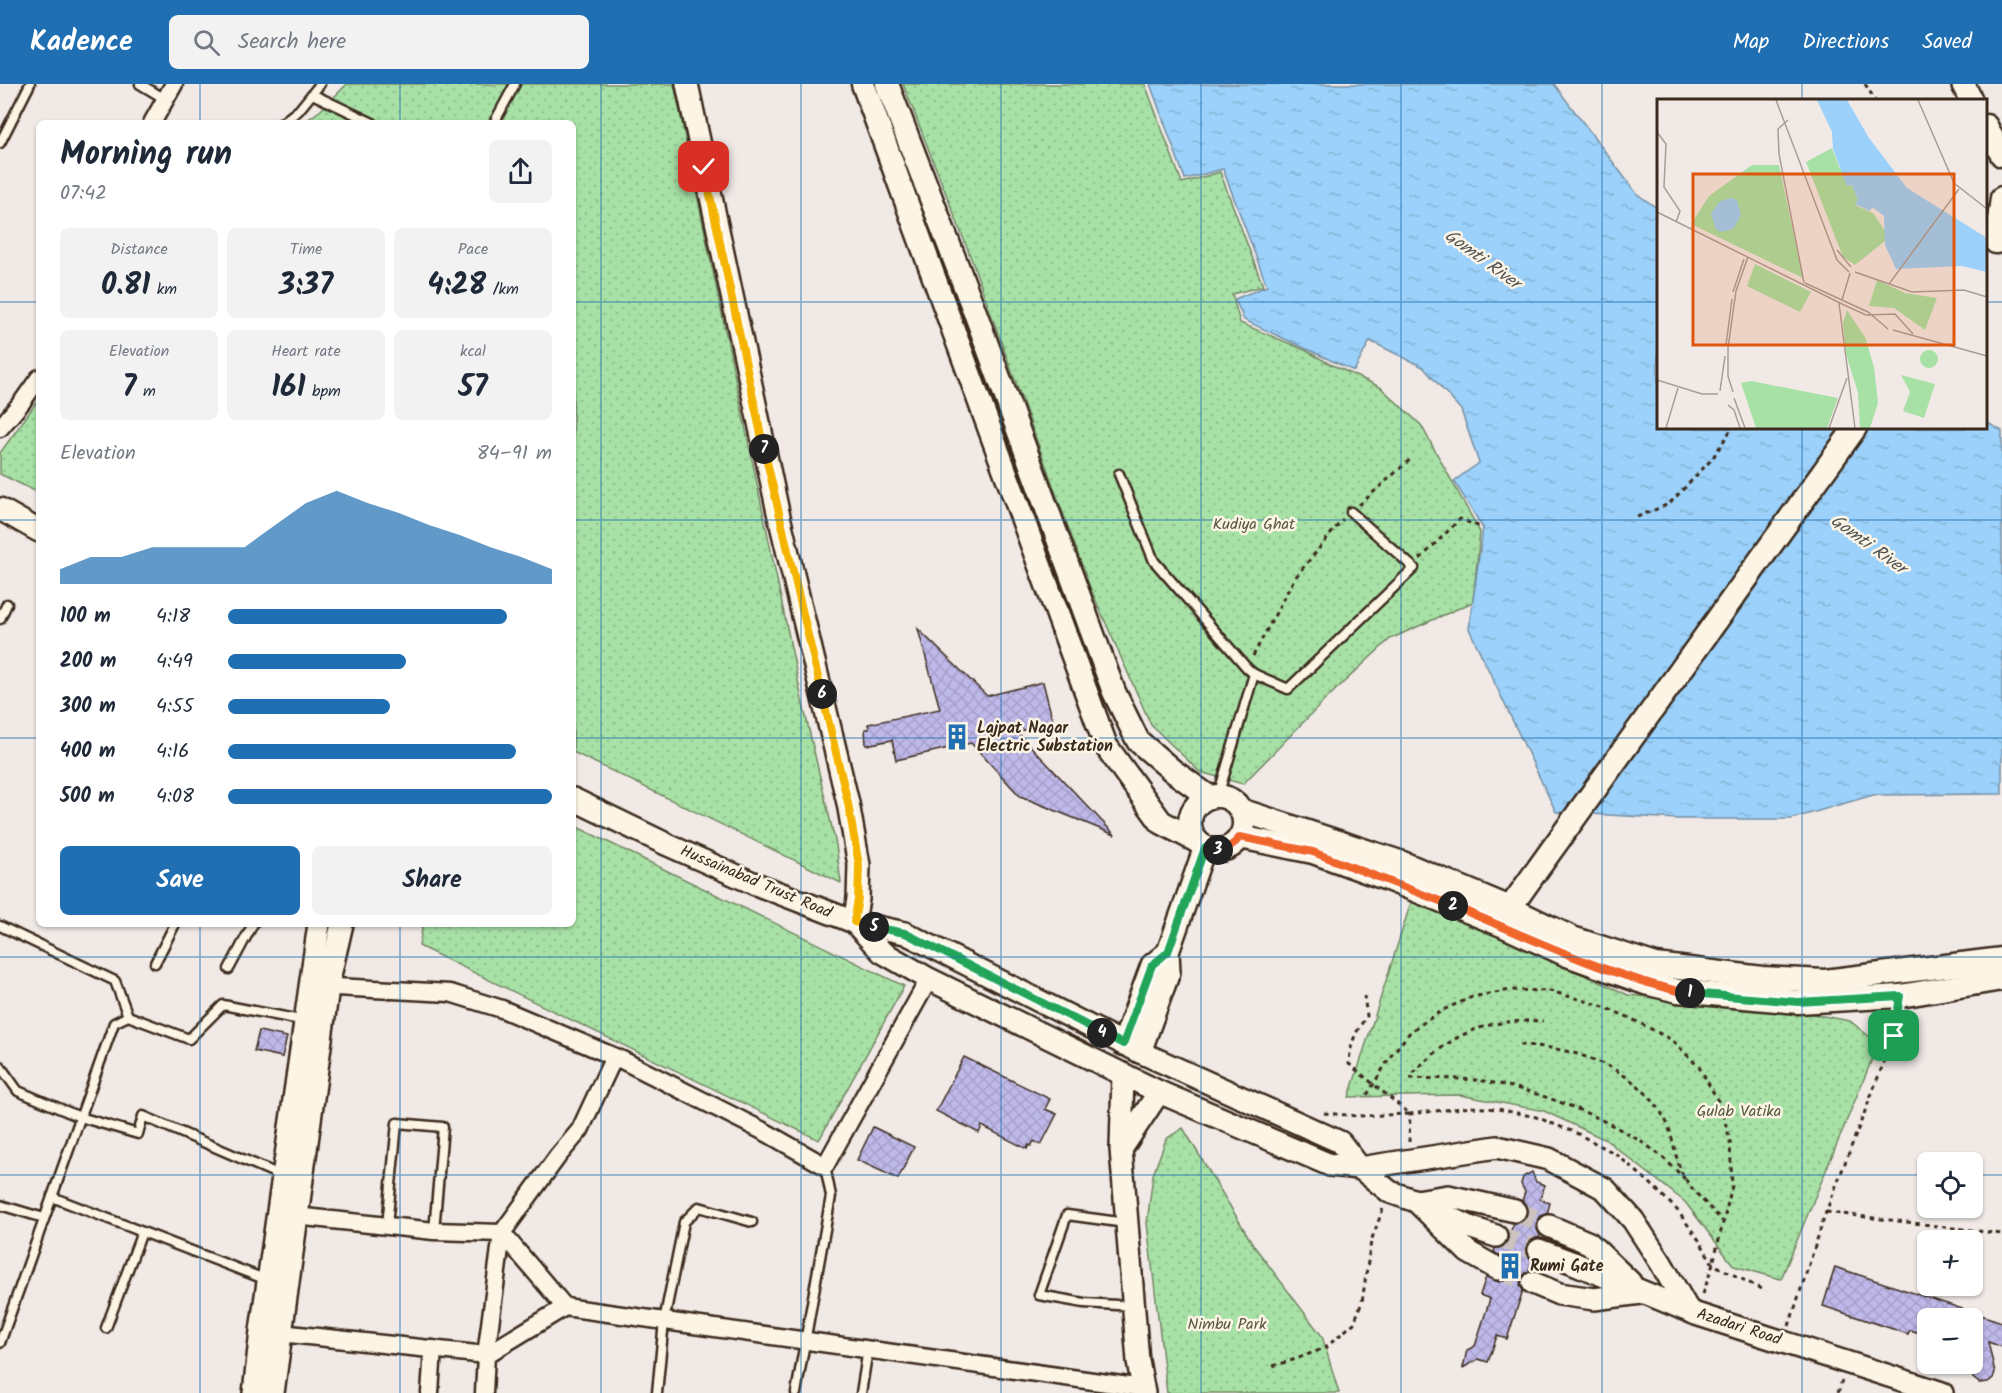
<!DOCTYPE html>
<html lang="en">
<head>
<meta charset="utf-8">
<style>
  body { margin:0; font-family:Kalam,sans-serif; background:#f2f2f3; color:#1f2937; height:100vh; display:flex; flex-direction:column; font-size:22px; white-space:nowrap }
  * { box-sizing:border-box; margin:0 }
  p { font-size:20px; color:#747a83 }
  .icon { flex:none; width:33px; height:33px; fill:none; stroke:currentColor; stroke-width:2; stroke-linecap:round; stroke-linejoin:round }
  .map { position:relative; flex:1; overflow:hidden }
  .side { position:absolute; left:36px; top:36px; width:540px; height:807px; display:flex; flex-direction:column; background:#fff; border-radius:9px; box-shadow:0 2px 4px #0004 }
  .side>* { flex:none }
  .controls { position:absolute; left:1917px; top:1068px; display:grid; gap:12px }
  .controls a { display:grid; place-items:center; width:66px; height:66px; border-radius:9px; background:#fff; box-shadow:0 2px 4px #0004; font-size:30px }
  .pin { position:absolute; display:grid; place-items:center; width:51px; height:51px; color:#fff; margin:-26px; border-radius:12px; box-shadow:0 3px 9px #0006 }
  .km { position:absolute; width:30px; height:30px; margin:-15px; border-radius:50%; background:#222; color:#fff; font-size:16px; line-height:30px; text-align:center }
  .round { display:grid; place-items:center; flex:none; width:63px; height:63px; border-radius:9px; background:#f2f2f3 }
  .overview { display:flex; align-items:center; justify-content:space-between; height:102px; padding:0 24px }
  h1 { font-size:33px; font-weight:600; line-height:45px }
  .metrics { display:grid; grid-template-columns:repeat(3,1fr); gap:9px; height:102px; padding:6px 24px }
  .metrics div { display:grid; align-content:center; border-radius:9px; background:#f2f2f3; text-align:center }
  .metrics b { font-size:30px; font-weight:600 }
  .metrics small { font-size:16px; font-weight:400 }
  .metrics p { font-size:16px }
  .chart { height:168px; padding:12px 24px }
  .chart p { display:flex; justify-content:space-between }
  .chart svg { width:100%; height:108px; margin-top:6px; fill:#1f6fb2; opacity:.7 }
  .button { display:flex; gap:12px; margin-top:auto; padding:12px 24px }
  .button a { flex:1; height:69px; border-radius:9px; background:#1f6fb2; color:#fff; font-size:24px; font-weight:600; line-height:69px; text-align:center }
  .button a+a { background:#f2f2f3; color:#1f2937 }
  ul { padding:0 24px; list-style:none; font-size:20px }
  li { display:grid; grid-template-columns:96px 72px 1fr; align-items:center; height:45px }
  li i { height:15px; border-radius:8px; background:#1f6fb2 }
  header { display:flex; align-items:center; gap:36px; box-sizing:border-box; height:84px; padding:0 30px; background:#1f6fb2; color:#fff }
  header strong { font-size:28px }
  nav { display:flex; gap:33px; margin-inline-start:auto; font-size:21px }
  .search { width:420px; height:54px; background:#f2f2f3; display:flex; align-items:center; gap:15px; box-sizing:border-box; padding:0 21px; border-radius:9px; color:#747a83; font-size:22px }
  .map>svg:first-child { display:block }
  .green { fill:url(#green-dots); stroke:#718662; stroke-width:1.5 }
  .water { fill:url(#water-ripples); stroke:#758ea2; stroke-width:1.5 }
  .building { fill:url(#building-cross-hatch); stroke:#3b2a1e; stroke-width:1.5 }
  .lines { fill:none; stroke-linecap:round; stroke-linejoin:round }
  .tertiary-tunnel { stroke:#ccc3be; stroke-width:21; stroke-dasharray:21 10; stroke-linecap:butt }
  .service-casing { stroke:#3b2a1e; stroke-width:13 }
  .minor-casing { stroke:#3b2a1e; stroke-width:21 }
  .tertiary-casing { stroke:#3b2a1e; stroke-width:26 }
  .secondary-casing { stroke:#3b2a1e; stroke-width:27 }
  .path { stroke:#3b2a1e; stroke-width:3; stroke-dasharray:4.5 4.5; stroke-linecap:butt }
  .service { stroke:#fcf5e5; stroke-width:8 }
  .minor { stroke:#fcf5e5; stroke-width:16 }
  .tertiary { stroke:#fcf5e5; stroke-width:21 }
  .secondary { stroke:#fcf5e5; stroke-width:22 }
  .split-1-casing { stroke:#fff; stroke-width:12 }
  .split-2-casing { stroke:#fff; stroke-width:12 }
  .split-3-casing { stroke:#fff; stroke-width:12 }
  .split-4-casing { stroke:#fff; stroke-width:12 }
  .split-5-casing { stroke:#fff; stroke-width:12 }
  .split-6-casing { stroke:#fff; stroke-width:12 }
  .split-7-casing { stroke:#fff; stroke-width:12 }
  .split-8-casing { stroke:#fff; stroke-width:12 }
  .split-1 { stroke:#22a559; stroke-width:8 }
  .split-2 { stroke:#f0652b; stroke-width:8 }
  .split-3 { stroke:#f0652b; stroke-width:8 }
  .split-4 { stroke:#22a559; stroke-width:8 }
  .split-5 { stroke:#22a559; stroke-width:8 }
  .split-6 { stroke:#f5b400; stroke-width:8 }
  .split-7 { stroke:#f5b400; stroke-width:8 }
  .split-8 { stroke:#f5b400; stroke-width:8 }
  .grid { fill:none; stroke:#1f6fb2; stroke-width:1.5; stroke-opacity:0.55 }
  .labels { text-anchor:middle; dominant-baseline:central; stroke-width:5; stroke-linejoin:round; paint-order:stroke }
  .park-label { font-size:16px; fill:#565840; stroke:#fcf5e5 }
  .poi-label { font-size:16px; font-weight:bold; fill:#3b2a1e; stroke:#fcf5e5; text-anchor:start }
  .street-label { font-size:16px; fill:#3b2a1e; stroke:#fcf5e5 }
  .water-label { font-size:18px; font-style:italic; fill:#535455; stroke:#fcf5e5 }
  .inset-road { fill:none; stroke:#a89d96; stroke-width:1.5 }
  .view { fill:#df570d; fill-opacity:0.15; stroke:#df570d; stroke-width:3 }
  .inset-edge { fill:none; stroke:#3b2a1e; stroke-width:3 }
</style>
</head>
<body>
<header>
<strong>Kadence</strong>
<div class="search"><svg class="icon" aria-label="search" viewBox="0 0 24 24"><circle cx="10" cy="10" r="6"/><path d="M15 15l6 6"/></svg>Search here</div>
<nav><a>Map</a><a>Directions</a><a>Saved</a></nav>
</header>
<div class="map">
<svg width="2002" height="1309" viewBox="0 0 2002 1309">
  <defs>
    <pattern id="green-dots" width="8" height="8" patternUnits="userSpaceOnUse" patternTransform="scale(1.5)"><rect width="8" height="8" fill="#a7e1a6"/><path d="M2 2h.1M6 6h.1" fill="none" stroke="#91c18e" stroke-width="1.8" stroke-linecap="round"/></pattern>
    <pattern id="water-ripples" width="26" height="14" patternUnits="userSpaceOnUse" patternTransform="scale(1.5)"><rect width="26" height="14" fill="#9bd1fa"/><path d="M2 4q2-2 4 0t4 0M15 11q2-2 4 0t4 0" fill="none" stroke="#86b4d6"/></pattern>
    <pattern id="building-cross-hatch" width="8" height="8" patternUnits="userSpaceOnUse" patternTransform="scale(1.5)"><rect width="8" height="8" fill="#bfb9ea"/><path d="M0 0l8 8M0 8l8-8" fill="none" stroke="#a59fc8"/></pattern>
  </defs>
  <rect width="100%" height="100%" fill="#f0e9e6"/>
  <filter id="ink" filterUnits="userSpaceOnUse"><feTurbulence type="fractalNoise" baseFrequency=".0167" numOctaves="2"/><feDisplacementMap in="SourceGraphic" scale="12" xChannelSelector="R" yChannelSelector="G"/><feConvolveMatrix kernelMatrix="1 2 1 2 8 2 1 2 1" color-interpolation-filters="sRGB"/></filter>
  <g filter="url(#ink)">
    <g class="green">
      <polygon points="347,0 674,0 802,616 836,761 841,799 573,668 573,39 303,39 321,26"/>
      <polygon points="903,0 1145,0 1182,99 1220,88 1263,202 1232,210 1240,239 1305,266 1330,280 1380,303 1421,341 1480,448 1473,518 1390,555 1326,615 1243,700 1200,688 1151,641 1089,501 968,166"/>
      <polygon points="39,315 39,409 0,390 0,369"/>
      <polygon points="573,741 904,902 819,1056 419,862 423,840 573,840"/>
      <polygon points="1413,812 1628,911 1791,926 1850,937 1871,954 1873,973 1781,1195 1734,1182 1685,1118 1606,1056 1544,1027 1460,1011 1349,1013"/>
      <polygon points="1183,1044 1254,1162 1322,1252 1339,1309 1167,1309 1147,1139 1153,1091 1166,1055"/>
    </g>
    <polygon class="water" points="1150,0 1554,0 1637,110 1658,125 1658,344 1986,344 1986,338 2002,347 2002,710 1873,711 1791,735 1678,735 1556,728 1469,545 1483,444 1454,397 1479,379 1461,326 1423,283 1370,257 1354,287 1244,236 1235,215 1267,202 1223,85 1185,95"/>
    <g class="building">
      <polygon points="918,545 987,612 1043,598 1053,638 1017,648 1115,751 1020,712 971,659 896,676 892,656 866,661 865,645 869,645 868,640 940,625"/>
      <polygon points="259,947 287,953 282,973 254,967"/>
      <polygon points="964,973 1050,1015 1045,1025 1057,1030 1041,1061 1034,1057 1031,1062 1029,1061 1027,1065 982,1042 979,1049 936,1027"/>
      <polygon points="873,1043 914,1063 898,1095 857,1076"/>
      <polygon points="1532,1088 1536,1098 1545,1101 1540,1115 1550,1119 1547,1130 1541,1132 1537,1138 1536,1143 1540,1151 1539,1154 1531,1156 1527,1162 1527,1169 1532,1176 1529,1187 1521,1195 1520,1201 1523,1206 1507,1255 1497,1252 1488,1278 1478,1275 1463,1284 1467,1266 1475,1262 1490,1215 1480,1211 1486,1193 1499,1198 1505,1196 1509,1191 1511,1184 1509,1178 1494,1168 1495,1164 1505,1161 1514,1139 1524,1136 1527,1130 1527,1123 1522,1117 1525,1108 1521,1100 1523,1093"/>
      <polygon points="1835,1183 2002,1238 2002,1263 1988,1258 1995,1288 1993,1294 1988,1298 1979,1299 1973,1294 1972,1282 1977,1269 1972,1268 1972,1234 1928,1234 1928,1252 1910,1246 1908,1250 1823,1222"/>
    </g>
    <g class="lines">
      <g class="tertiary-tunnel">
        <polyline points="1515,1127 1549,1142"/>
        <polyline points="1496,1152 1539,1166"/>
        <polyline points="1498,1185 1533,1199"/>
      </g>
      <g class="service-casing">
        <g id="service">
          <polyline points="140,0 165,15"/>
          <polyline points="312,10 373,39"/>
          <polyline points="282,39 299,26 320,0"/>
          <polyline points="494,39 515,0"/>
          <polyline points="0,59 30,0"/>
          <polyline points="1119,390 1154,477 1247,584 1254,590 1218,712"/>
          <polyline points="0,535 7,520"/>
          <polyline points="1254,590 1288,605 1414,484 1351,428"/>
          <polyline points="0,842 115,897 128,932"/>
          <polyline points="155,879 175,840"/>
          <polyline points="229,885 253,840"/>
          <polyline points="0,982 18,1007 80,1033 138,1050 143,1032 282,1092"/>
          <polyline points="52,1113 267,1196"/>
          <polyline points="0,1121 44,1134"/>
          <polyline points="1126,1139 1067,1131 1039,1211 1084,1219 1133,1222"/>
          <polyline points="387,1142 397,1039 443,1043 434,1147"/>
          <polyline points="106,1244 142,1148"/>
          <polyline points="0,1259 114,939 128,932 189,955 223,921 306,937"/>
          <polyline points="657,1309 664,1237 684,1138 699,1123 752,1138"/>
          <polyline points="796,1309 831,1112 825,1082"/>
          <polyline points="861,1309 868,1265"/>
        </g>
      </g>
      <g class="minor-casing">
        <g id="minor">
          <polyline points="152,39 174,0"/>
          <polyline points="0,344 22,318 39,294"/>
          <polyline points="316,902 450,909 502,925 620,975 767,1049 825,1082 929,895"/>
          <polyline points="286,1131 434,1147 502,1149 565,1223"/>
          <polyline points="271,1248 486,1271 565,1223 1143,1304"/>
          <polyline points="430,1309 433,1265"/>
          <polyline points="484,1309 486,1271 502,1149 558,1072 580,1046 614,973"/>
        </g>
      </g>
      <g class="tertiary-casing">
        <g id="tertiary">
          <polyline points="687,0 778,428 848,719 859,781 858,815 854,838"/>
          <polyline points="0,425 39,447"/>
          <polyline points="573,715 668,761 753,799 854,838 882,868 929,895 1159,1008 1330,1081 1360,1084 1497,1063 1549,1075 1605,1105 1633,1136 1661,1179 1688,1226"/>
          <polyline points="854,838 905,849 1140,968 1340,1058 1360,1084 1390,1108 1416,1117 1468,1168 1498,1185"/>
          <polyline points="1123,960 1152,881 1168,868"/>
          <polyline points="1140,968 1169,888 1168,868 1205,763"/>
          <polyline points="1123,990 1121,1065 1138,1277 1144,1309"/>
          <polyline points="1122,1064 1159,1008"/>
          <polyline points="1416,1117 1448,1112 1515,1127"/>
          <polyline points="1430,1124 1472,1144 1496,1152"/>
          <polyline points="1549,1142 1589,1159 1630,1198"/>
          <polyline points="1539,1166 1571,1178 1696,1230 1942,1309"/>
          <polyline points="1533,1199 1559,1210 1594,1215 1641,1209"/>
          <polyline points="254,1309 261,1247 319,840"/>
          <polyline points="273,1309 329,896 342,840"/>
        </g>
      </g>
      <g class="secondary-casing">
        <g id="secondary">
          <polyline points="863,0 1106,662 1161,738 1195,756"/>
          <polyline points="887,0 976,231 1114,608 1138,657 1173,687 1209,713"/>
          <polyline points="1963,0 1971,16"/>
          <polyline points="1986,42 2002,71"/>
          <polyline points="2002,114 1996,158 2002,157"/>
          <circle cx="1217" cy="739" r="27"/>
          <polyline points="1240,726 1400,778 1510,824 1572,854 1656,881 1762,894 1825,897 2002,875"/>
          <polyline points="1240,753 1313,768 1390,796 1502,841 1567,871 1645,899 1678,907 1798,918 1900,912 2002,895"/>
          <polyline points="1503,837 1510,824 1527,800 1855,344"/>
        </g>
      </g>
      <g class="path">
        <polyline points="1865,0 1875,16"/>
        <polyline points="1359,421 1412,374"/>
        <polyline points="1637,433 1669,420 1712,375 1732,344"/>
        <polyline points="1420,475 1460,435 1483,444"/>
        <polyline points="1253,572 1294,495 1343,435"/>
        <path d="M1520,961c55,2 117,23 145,74 10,19 9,43 21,61 10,15 25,28 36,41"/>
        <path d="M1413,989c41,-41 72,-54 130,-52"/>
        <path d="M1410,994c22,1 44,0 65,2 55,6 144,41 187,77 8,7 16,15 23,22"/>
        <polyline points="1367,1011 1390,973 1411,947 1443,926 1472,913 1511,906 1550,907 1596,920 1628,933 1672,956 1699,983 1721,1022 1730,1057 1732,1102 1713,1180 1702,1213"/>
        <path d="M1324,1029l33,3 53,-2 -61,-50c1,-20 6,-32 18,-48l-3,-20"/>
        <polyline points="1409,1058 1410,1030 1471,1023 1498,1025 1536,1033 1576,1049 1616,1070 1649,1098 1677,1126 1699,1156 1713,1180 1765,1207"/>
        <polyline points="1826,1128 2002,1150"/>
        <polyline points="1789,1242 1826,1128 1894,952 1897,931"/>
        <polyline points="1273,1282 1296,1275 1325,1264 1354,1239 1362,1218 1371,1157 1383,1125"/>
        <polyline points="1838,1309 1842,1296"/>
      </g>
      <use href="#service" class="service"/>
      <use href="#minor" class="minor"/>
      <use href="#tertiary" class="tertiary"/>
      <use href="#secondary" class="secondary"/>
    </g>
  </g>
  <g class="lines" filter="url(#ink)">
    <g class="split-1-casing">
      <polyline id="split-1" points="1690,909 1798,918 1900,912 1894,952"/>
    </g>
    <g class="split-2-casing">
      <path id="split-2" d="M1453,822c57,23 112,50 170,69 22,7 44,15 67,18"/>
    </g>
    <g class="split-3-casing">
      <path id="split-3" d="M1218,766c10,-2 16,-5 22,-13l73,15 140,54"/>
    </g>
    <g class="split-4-casing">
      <polyline id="split-4" points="1102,949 1123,960 1152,881 1168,868 1205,764 1218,766"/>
    </g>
    <g class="split-5-casing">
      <polyline id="split-5" points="874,843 905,849 1102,949"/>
    </g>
    <g class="split-6-casing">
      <polyline id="split-6" points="822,610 848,719 859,781 858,815 854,838 874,843"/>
    </g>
    <g class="split-7-casing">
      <polyline id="split-7" points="764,365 822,610"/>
    </g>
    <g class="split-8-casing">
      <polyline id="split-8" points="704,83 764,365"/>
    </g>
    <use href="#split-1" class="split-1"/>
    <use href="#split-2" class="split-2"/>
    <use href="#split-3" class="split-3"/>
    <use href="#split-4" class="split-4"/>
    <use href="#split-5" class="split-5"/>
    <use href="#split-6" class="split-6"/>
    <use href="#split-7" class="split-7"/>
    <use href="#split-8" class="split-8"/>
  </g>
  <path class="grid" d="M200,0v39M400,0v39M601,0v1309M801,0v1309M1001,0v1309M1201,0v1309M1401,0v1309M1602,0v1309M1802,0v16M0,218h39M573,218h1085M1986,218h16M1802,344v965M0,436h39M573,436h1429M0,654h39M573,654h1429M200,840v469M400,840v469M0,873h2002M0,1091h1928M1972,1091h30"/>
  <defs>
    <g id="building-bare" transform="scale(2.07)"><path d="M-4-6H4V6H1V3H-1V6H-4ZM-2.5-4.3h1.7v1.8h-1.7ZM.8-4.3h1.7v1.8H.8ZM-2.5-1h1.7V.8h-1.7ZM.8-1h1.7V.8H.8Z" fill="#1f6fb2" stroke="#fcf5e5" stroke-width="2.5" paint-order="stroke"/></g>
  </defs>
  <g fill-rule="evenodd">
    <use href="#building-bare" x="957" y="653"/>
    <use href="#building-bare" x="1510" y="1182"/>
  </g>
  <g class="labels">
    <g class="park-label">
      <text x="1254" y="440">Kudiya Ghat</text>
      <text x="1739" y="1027">Gulab Vatika</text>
      <text x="1227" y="1240">Nimbu Park</text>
    </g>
    <g class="poi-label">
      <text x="977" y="644">Lajpat Nagar<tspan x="977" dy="18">Electric Substation</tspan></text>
      <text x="1530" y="1182">Rumi Gate</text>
    </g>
    <g class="street-label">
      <text transform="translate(756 798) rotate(23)">Hussainabad Trust Road</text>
      <text transform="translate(1739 1243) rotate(18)">Azadari Road</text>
    </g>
    <g class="water-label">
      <text transform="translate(1482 176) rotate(36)">Gomti River</text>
      <text transform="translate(1868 461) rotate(36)">Gomti River</text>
    </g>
  </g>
  <g transform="translate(1657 15)">
    <rect width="330" height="330" fill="#f0e9e6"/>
    <path d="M175,49l8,21 5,2 2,15 5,-1 6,15 -3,5 18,8 13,19 -1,9 -30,24 -12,-8 -37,-95zM95,66h27l24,113 -112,-54 18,-28zM98,165l56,28 -11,20 -53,-26zM220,181l28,13 32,5 -12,32 -31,-22 -25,-2zM190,211l18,27 9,30 4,36 -8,25h-10l-2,-35 -12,-39 -3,-31zM263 260a9 9 0 1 1 18 0a9 9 0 1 1-18 0ZM244,276l34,9 -11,34 -21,-7 7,-19z" fill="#a7e1a6"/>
    <path d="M94,282l87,17 -11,30h-71l-15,-45z" fill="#a7e1a6"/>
    <path d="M160,1h30l22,38 38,50 80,50v34l-25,-6 -66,3 -11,-24 -1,-29 -12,-9 -2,4 -15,-7 3,-4 -6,-15 -5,1 -14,-37 -1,-17zM74,99l6,2 4,15 -8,14 -12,3 -5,-3 -5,-15 9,-13z" fill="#9bd1fa"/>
    <path class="inset-road" d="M119,1l61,160 12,12M261,1l36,83 33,26M131,21l-10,9 1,25 25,129M0,33l9,12 -2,43 16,24 -4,11M0,113l187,93 22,10 29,-1 18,20M180,151l14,17M198,173l57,20 52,-2 23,7M148,184l63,29 20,17M232,185l70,-95M76,193l11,-33M185,201l8,-27M182,204l16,125M236,231l94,26M69,246l6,-46M0,281l45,14h16M63,292l5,-35M76,293l-5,-16v-28l8,-57 12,-34M77,299l11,30M71,306l6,5 6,18M9,329l12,-40M172,329l18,-50"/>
    <path class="view" d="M36,75h261v171h-261z"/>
    <rect width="330" height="330" class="inset-edge"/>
  </g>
</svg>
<div class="controls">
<a><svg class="icon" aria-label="locate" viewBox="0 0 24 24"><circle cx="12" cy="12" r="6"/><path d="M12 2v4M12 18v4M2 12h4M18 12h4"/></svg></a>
<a>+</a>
<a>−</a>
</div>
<div class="pin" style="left:1894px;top:952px;background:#1e9e55"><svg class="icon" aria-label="arrive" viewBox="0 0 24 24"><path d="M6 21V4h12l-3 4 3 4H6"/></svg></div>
<div class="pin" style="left:704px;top:83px;background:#d93025"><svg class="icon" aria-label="check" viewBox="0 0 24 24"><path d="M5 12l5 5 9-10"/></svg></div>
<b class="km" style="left:1690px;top:909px">1</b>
<b class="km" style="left:1453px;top:822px">2</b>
<b class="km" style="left:1218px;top:766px">3</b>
<b class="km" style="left:1102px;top:949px">4</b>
<b class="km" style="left:874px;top:843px">5</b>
<b class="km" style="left:822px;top:610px">6</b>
<b class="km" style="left:764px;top:365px">7</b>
<section class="side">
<div class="overview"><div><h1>Morning run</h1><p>07:42</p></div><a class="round"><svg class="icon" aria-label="share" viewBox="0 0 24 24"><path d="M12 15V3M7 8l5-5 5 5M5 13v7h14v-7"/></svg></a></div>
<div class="metrics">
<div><p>Distance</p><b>0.81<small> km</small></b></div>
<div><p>Time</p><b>3:37</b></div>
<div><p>Pace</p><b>4:28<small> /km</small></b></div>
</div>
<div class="metrics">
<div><p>Elevation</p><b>7<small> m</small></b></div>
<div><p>Heart rate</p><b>161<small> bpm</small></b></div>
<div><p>kcal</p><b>57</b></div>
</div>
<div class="chart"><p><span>Elevation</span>84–91 m</p>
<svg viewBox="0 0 160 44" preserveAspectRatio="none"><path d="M0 44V38L10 33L20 33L30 29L40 29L50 29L60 29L70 20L80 11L90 6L100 11L110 15L120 20L130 24L140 29L150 33L160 38V44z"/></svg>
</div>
<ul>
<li><b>100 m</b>4:18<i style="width:86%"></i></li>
<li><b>200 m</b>4:49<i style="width:55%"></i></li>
<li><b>300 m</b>4:55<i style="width:50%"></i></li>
<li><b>400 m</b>4:16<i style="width:89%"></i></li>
<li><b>500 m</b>4:08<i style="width:100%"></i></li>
</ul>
<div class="button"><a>Save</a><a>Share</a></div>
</section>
</div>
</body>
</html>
